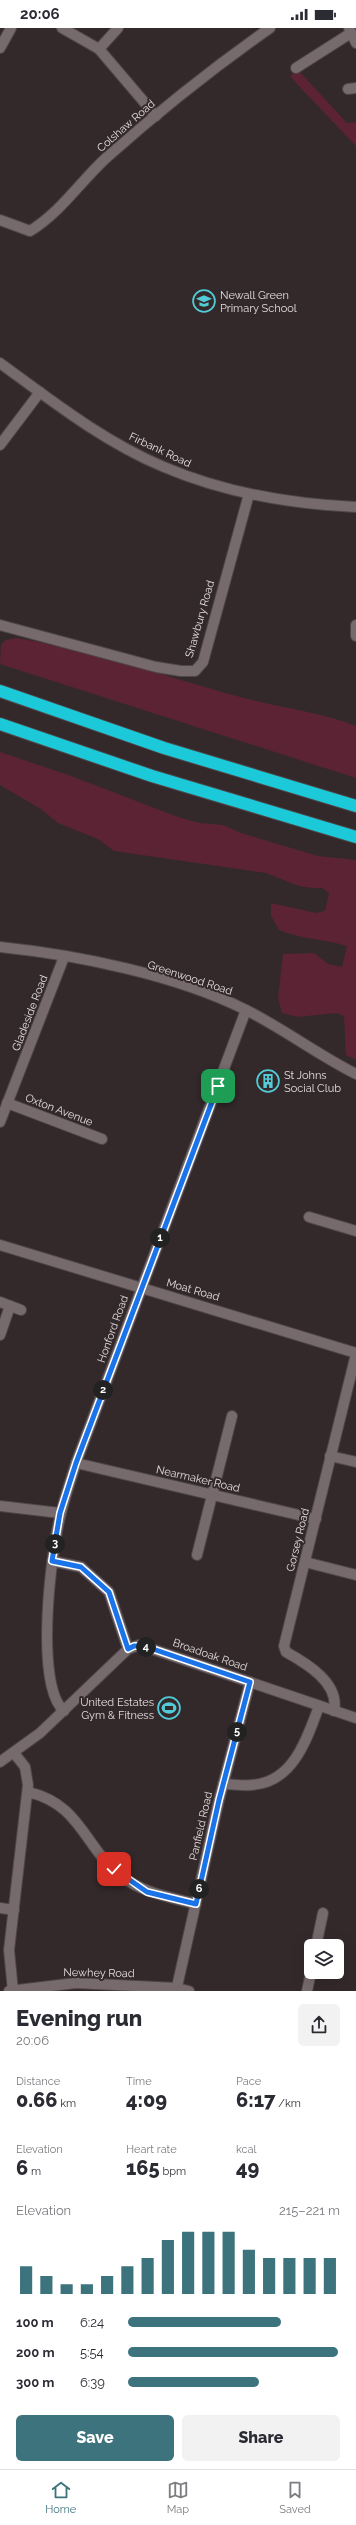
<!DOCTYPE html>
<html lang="en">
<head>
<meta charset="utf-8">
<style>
  body { margin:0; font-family:Raleway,sans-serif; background:#f2f2f3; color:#2b2b33; height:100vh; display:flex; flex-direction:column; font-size:15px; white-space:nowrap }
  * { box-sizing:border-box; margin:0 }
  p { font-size:13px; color:#7c7c81 }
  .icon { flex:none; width:22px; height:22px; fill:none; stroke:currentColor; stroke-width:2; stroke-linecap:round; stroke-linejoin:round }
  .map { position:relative; height:1963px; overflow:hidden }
  .panel { display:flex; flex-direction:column; background:#fff; flex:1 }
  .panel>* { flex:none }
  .fabs { position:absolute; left:304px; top:1911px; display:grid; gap:8px }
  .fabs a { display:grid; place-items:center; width:40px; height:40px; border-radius:6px; background:#fff; box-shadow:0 4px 16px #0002; font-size:20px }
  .pin { position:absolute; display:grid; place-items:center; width:34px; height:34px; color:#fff; margin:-17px; border-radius:8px; box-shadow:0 2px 6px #0006 }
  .km { position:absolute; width:20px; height:20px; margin:-10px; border-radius:50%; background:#222; color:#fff; font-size:11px; line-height:20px; text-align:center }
  .round { display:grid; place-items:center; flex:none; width:42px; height:42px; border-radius:6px; background:#f2f2f3 }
  .head { display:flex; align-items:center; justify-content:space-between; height:68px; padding:0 16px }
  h1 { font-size:22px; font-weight:800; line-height:30px }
  .stats { display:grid; grid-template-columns:repeat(3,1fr); gap:6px; height:68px; padding:4px 16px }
  .stats div { display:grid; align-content:center }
  .stats b { font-size:20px; font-weight:800 }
  .stats small { font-size:11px; font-weight:400 }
  .stats p { font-size:11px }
  .chart { height:112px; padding:8px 16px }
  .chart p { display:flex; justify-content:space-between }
  .chart svg { width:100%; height:72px; margin-top:4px; stroke:#3d737d; stroke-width:6 }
  .button { display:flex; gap:8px; margin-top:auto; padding:8px 16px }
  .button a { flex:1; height:46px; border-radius:6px; background:#3d737d; color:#fff; font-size:16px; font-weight:800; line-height:46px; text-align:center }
  .button a+a { background:#f2f2f3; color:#2b2b33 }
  ul { padding:0 16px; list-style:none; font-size:13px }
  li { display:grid; grid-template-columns:64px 48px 1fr; align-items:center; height:30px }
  li i { height:10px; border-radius:5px; background:#3d737d }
  .status { display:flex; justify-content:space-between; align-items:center; height:28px; padding:0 20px; background:#fff; direction:ltr }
  .status svg { height:11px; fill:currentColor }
  .menu { display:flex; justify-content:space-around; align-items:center; height:56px; border-top:1px solid #e1e1e2; background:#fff; font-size:11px; color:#7c7c81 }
  .menu a { display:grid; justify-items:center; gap:2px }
  .menu .active { color:#3d737d }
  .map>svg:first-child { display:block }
  .green { fill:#5c2335 }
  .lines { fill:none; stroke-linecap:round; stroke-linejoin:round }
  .minor-casing { stroke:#4e4648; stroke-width:12 }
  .highway-casing { stroke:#4e4648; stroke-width:14 }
  .minor { stroke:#776a6d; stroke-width:10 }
  .highway { stroke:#1bc9d8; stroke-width:12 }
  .route-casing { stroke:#fff; stroke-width:8 }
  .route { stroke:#1a73e8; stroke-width:5 }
  .labels { text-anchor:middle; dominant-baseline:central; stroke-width:4; stroke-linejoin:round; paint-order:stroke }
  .street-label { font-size:11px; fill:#e3dcdd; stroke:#33292b }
  .poi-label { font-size:11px; fill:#e3dcdd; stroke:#33292b; text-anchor:start }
</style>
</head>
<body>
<div class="status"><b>20:06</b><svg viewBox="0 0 49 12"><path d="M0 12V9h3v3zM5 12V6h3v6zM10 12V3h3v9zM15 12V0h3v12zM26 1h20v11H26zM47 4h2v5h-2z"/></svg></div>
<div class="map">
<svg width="356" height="1963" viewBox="0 0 356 1963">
  <rect width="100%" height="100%" fill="#33292b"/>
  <g class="green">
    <polygon points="298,42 347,95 356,94 356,118 298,57 290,48"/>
    <path d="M16,610c77,12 153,40 228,60 37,10 76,14 112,28v52l-356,-114 1,-19 5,-5z"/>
    <path d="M0,724l71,24 107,41 21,6 24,2 18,8 77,23 38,4v200l-10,-5 -2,-39 -8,-3 -38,4 -16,-4 -4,-15 5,-44 31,-1 14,11 14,3 5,-21c-22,-7 -47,-7 -68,-16l-8,-14v-13l45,10 9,-2 4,-18 -7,-5c-24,1 -34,-7 -56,-15l-152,-22 -16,-12 -40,-16 -17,-14 -41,-24z"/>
  </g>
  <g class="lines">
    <g class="minor-casing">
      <g id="minor">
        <polyline points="62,0 99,21 156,88"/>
        <polyline points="349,0 356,15"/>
        <polyline points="0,20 11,0"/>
        <polyline points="99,21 118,0"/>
        <polyline points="296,40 351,5"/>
        <polyline points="348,61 356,60"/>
        <path d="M0,192l30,11c30,-18 50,-49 76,-73 52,-46 107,-90 164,-130"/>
        <path d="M0,335c52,38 104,79 164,104 61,26 126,37 192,40"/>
        <polyline points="0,417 40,364"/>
        <polyline points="0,597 156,639 181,643 195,643 203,634 249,466"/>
        <polyline points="356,597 356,608"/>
        <path d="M0,919c77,8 177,28 246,63 38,19 72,45 110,64"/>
        <polyline points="7,1075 102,1111"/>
        <polyline points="0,1094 64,929"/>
        <polyline points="309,1189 356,1203"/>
        <polyline points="0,1217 356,1325"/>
        <polyline points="0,1274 21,1282"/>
        <polyline points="0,1307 10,1278"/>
        <polyline points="330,1428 356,1434"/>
        <polyline points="76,1435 316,1491"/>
        <polyline points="0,1478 60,1485"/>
        <polyline points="197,1527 232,1388"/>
        <polyline points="52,1533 81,1539 109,1564 128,1621"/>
        <polyline points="305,1534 356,1547"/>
        <path d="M64,1683c-30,-26 -13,-161 -3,-198 4,-17 10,-33 15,-50l170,-453"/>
        <path d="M334,1683c6,-28 -28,-48 -48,-59l-2,-6 72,-292"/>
        <polyline points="0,1734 40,1705 128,1621 139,1617 152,1621 356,1690"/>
        <path d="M223,1756c9,0 19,2 28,1 42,-2 56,-46 68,-79"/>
        <path d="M28,1764c53,12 56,55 93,84 22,17 48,21 75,28"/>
        <polyline points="0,1880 14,1882"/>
        <polyline points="316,1918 323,1885"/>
        <polyline points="9,1963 76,1955 176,1960 189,1963"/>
        <polyline points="13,1963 9,1922 28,1757 25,1739 14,1725"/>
        <polyline points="176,1963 219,1772 250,1654"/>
        <polyline points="307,1963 311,1944"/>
      </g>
    </g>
    <g class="highway-casing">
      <g id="highway">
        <polyline points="0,663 164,720 356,778"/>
        <polyline points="0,696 152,748 356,809"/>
      </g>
    </g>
    <use href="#minor" class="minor"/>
    <use href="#highway" class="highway"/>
  </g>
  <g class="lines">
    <g class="route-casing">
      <polyline id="route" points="114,1841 147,1864 196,1876 219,1772 250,1654 144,1618 134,1618 128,1621 109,1564 81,1539 52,1533 60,1485 76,1435 218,1058"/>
    </g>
    <use href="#route" class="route"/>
  </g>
  <defs>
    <g id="school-ring" transform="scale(1.15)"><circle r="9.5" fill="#33292b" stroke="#52cbd7" stroke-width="1.5"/><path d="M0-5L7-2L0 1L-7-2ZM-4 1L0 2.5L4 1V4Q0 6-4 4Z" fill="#52cbd7"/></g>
    <g id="building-ring" transform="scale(1.15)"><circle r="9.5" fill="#33292b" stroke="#52cbd7" stroke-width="1.5"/><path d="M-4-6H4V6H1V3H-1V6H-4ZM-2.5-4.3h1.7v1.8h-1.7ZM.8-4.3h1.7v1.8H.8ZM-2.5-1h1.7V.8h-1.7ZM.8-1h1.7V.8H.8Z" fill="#52cbd7"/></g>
    <g id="stadium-ring" transform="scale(1.15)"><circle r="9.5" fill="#33292b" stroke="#52cbd7" stroke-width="1.5"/><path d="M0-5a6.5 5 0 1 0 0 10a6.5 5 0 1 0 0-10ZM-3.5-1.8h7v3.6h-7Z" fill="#52cbd7"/></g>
  </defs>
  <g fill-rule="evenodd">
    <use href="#school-ring" x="204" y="273"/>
    <use href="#building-ring" x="268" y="1053"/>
    <use href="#stadium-ring" x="169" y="1680"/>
  </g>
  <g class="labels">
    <g class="street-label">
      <text transform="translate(126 98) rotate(-41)">Colshaw Road</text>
      <text transform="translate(160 422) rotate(25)">Firbank Road</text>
      <text transform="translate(200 591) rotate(-74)">Shawbury Road</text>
      <text transform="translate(190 950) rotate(18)">Greenwood Road</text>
      <text transform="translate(30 985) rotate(-69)">Gladeside Road</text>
      <text transform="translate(59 1082) rotate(21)">Oxton Avenue</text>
      <text transform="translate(193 1262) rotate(16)">Moat Road</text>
      <text transform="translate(113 1301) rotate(-70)">Honford Road</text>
      <text transform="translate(198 1451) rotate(13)">Nearmaker Road</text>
      <text transform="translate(298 1512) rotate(-76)">Gorsey Road</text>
      <text transform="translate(210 1627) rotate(19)">Broadoak Road</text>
      <text transform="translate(201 1798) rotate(-77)">Panfield Road</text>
      <text transform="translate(99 1945) rotate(1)">Newhey Road</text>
    </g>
    <g class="poi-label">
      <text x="220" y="267">Newall Green<tspan x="220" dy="13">Primary School</tspan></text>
      <text x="284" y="1047">St Johns<tspan x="284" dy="13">Social Club</tspan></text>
      <text x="154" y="1674" text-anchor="end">United Estates<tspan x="154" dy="13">Gym &amp; Fitness</tspan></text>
    </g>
  </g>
</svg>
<div class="fabs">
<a><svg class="icon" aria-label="layers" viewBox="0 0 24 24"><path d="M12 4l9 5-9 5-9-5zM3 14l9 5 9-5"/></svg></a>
</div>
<div class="pin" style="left:218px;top:1058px;background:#1e9e55"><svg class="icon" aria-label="arrive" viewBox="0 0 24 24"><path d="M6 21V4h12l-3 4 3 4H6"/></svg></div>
<div class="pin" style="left:114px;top:1841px;background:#d93025"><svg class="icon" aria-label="check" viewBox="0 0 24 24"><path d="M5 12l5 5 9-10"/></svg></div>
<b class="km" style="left:160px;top:1210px">1</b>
<b class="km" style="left:103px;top:1362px">2</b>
<b class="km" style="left:55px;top:1516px">3</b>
<b class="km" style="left:146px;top:1619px">4</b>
<b class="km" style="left:237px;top:1704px">5</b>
<b class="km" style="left:199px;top:1861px">6</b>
</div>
<section class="panel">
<div class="head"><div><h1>Evening run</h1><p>20:06</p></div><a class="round"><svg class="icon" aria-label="share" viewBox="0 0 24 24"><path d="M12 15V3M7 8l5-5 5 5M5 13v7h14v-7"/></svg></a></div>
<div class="stats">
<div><p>Distance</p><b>0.66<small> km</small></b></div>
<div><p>Time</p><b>4:09</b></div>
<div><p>Pace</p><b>6:17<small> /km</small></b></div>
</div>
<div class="stats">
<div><p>Elevation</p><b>6<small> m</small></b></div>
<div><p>Heart rate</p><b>165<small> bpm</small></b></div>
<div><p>kcal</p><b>49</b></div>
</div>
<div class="chart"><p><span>Elevation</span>215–221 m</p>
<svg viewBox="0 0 160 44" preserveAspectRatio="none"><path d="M5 44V27M15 44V33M25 44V38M35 44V38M45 44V33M55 44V27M65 44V22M75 44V11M85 44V6M95 44V6M105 44V6M115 44V17M125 44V22M135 44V22M145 44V22M155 44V22"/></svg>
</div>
<ul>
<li><b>100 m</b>6:24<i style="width:72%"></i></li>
<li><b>200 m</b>5:54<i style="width:99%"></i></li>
<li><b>300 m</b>6:39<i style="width:62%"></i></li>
</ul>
<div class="button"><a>Save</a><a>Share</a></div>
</section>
<nav class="menu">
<a class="active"><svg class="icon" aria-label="home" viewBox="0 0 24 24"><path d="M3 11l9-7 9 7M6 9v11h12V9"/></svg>Home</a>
<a><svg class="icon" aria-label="map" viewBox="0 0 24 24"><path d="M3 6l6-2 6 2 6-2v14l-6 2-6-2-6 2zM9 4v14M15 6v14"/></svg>Map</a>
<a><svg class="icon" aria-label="saved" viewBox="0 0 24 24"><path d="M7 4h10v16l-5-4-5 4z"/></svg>Saved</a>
</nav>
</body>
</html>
